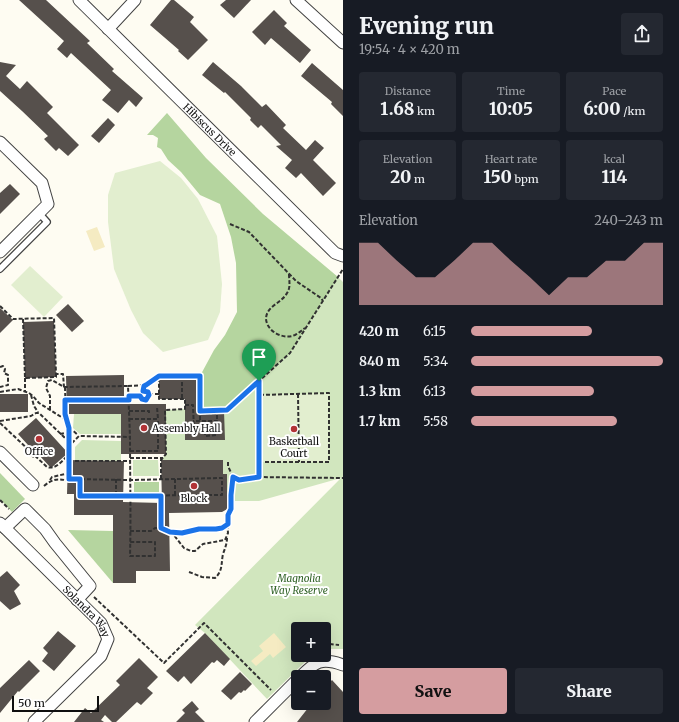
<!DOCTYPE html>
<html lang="en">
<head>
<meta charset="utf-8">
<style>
  body { margin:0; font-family:Merriweather,serif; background:#242831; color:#f1f3f6; height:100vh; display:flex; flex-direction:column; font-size:15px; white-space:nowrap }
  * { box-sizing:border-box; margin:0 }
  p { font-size:13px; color:#9ea1a6 }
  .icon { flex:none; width:22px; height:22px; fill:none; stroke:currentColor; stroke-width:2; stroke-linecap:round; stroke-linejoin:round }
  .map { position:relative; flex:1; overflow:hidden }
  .panel { display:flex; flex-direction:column; background:#171b24; width:336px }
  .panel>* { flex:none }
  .tools { position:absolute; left:291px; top:622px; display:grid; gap:8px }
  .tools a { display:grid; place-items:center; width:40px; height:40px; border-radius:4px; background:#171b24; box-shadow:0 4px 16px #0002; font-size:20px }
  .scale { position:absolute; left:12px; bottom:10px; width:87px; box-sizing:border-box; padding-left:4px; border:2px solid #0f0f0f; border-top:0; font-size:11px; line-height:14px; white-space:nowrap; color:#0f0f0f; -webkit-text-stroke:3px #fff; paint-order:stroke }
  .pin { position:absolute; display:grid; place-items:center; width:34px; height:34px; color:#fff; margin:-41px -17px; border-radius:50% 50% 50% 0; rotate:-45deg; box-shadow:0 0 4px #0007 }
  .pin .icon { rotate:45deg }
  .round { display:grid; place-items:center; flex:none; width:42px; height:42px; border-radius:4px; background:#242831 }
  .headline { display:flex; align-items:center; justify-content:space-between; height:68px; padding:0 16px }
  h1 { font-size:22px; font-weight:800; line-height:30px }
  .stats { display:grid; grid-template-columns:repeat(3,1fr); gap:6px; height:68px; padding:4px 16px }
  .stats div { display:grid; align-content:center; border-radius:4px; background:#242831; text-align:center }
  .stats b { font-size:17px; font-weight:800 }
  .stats small { font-size:11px; font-weight:400 }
  .stats p { font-size:11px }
  .chart { height:112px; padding:8px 16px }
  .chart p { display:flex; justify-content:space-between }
  .chart svg { width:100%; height:72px; margin-top:4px; fill:#d59da0; opacity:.7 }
  .button { display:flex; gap:8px; margin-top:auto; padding:8px 16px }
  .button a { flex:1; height:46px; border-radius:4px; background:#d59da0; color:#111; font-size:16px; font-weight:800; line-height:46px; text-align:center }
  .button a+a { background:#242831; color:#f1f3f6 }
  ul { padding:0 16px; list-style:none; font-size:13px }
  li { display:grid; grid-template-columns:64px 48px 1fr; align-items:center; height:30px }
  li i { height:10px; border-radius:5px; background:#d59da0 }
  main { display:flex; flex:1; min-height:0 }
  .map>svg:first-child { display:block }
  .green { fill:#d1e6be }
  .forest { fill:#b5d59f }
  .sand { fill:#f5ebc2 }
  .pitch { fill:#e2eecf }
  .building { fill:#56504c }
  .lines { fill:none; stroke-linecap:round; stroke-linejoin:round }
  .lane-casing { stroke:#424242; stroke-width:8 }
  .street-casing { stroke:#424242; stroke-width:13 }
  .path { stroke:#313131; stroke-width:2; stroke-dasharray:4 2; stroke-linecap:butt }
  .lane { stroke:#fff; stroke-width:5.5 }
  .street { stroke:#fff; stroke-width:11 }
  .route-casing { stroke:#fff; stroke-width:8 }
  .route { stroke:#1a73e8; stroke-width:5 }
  .poi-dot { fill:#b23336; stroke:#fff; stroke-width:1.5 }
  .labels { text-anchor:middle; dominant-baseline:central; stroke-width:4; stroke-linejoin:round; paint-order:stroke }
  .street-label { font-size:10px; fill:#0f0f0f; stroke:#fff }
  .poi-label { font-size:10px; fill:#0f0f0f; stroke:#fff }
  .park-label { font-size:10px; font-style:italic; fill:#2f6125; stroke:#fff }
</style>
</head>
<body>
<main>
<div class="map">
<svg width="343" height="722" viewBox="0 0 343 722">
  <rect width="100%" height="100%" fill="#fefcf2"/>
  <g class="green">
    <polygon points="338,277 343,282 343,649 324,649 324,629 298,629 298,655 312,655 267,699 205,633 195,625 341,478 259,501 227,501 227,474 223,474 222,460 161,460 166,454 165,410 185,409 186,440 224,440 224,411 227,410 290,353"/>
    <polygon points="74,414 121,414 121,434 80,434 73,428"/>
    <polygon points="82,440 121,441 121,461 75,460 75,447"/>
    <polygon points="133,460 158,460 159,476 133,476"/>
  </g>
  <g class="forest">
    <polygon points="167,113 206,158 263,214 338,277 290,353 227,410 200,411 200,376 214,350 225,335 237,312 236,263 231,237 220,204 200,195 181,172 168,160 161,149 157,147 158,138 153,135 147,135"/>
    <polygon points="0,473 25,499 12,512 0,499"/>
    <rect x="134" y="482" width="25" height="12"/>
    <polygon points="68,530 113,531 113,583"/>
  </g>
  <g class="sand">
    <polygon points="97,227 105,247 94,251 86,231"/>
    <polygon points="274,633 286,647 273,658 270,654 256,666 251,661 263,651 259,646"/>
  </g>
  <g class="pitch">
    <polygon points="160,161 181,178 198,199 217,236 222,284 220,312 208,340 163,352 143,333 131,310 114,269 108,222 108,195 115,173"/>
    <polygon points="30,266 63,297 44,317 11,285"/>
    <polygon points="329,393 329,462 259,462 259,395"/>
  </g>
  <g class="building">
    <polygon points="19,0 46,0 90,41 87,43 114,69 112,71 143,98 136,107 129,100 118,113 102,100 111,90 71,53 67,58 57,49 64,41"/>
    <polygon points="171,0 174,0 194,17 190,22 208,40 188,60 178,51 179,50 150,25"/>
    <polygon points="226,0 251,0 234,18 220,5"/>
    <polygon points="274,10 287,23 284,26 311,50 300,63 271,38 265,45 252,32"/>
    <polygon points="0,62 16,65 6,76 20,89 27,81 53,107 47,113 79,145 68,156 59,148 56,151 44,139 48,136 22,111 0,91"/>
    <polygon points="213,62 241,86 262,107 266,104 286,125 283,128 306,150 315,140 324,148 313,160 336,183 323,196 301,173 296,178 285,168 292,160 276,146 281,145 261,125 258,128 250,120 251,118 225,92 224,93 202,75"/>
    <polygon points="312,63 343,90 343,116 331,104 332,102 301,76"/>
    <polygon points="108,118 115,125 99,143 91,136"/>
    <polygon points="10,184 20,194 0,214 0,193"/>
    <polygon points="68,304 84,321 72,332 56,315"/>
    <polygon points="0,308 13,320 0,333"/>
    <polygon points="54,321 56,377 25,378 23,322"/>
    <polygon points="124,375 124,404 166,404 166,454 121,454 121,414 67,414 66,376"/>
    <polygon points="159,376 200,376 200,411 224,411 225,440 185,440 185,399 159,399"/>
    <rect x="0" y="394" width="28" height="18"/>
    <polygon points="36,418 68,453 51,468 38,454 33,458 24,448 28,445 18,434"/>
    <polygon points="68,460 124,461 123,502 162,503 161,460 223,460 223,474 227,474 227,501 231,507 222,512 169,513 170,571 136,571 136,583 113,583 113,515 74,515 74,494 67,494"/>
    <polygon points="7,571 20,585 14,591 21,604 10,610 0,601 0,577"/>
    <polygon points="58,631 76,646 54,671 42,661 48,653 43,648"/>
    <polygon points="205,633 230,659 224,666 217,660 214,663 212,662 191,684 184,676 178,682 166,671"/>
    <polygon points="139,658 158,677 147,688 153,693 141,705 137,702 116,722 112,722 105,715 101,720 104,722 74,722 85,708 91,713 120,685 116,681"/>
    <polygon points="29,660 40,671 19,692 18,691 0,713 0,688"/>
    <polygon points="240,672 252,684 245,691 244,690 241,693 239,692 231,700 221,691"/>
    <polygon points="332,680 343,692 343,722 297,722 312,703 324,703 324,688"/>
    <polygon points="192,701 199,709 195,712 205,722 176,722 185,713 182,710"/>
  </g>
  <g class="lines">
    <g class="lane-casing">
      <polyline id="lane" points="0,269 47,222 39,213"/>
    </g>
    <g class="street-casing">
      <g id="street">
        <path id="s1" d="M79,0l256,253 8,3"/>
        <polyline points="296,0 343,43"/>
        <polyline points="108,29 135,0"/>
        <polyline points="0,142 42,183 48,204 0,252"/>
        <polyline points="0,452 33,485"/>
        <path id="s2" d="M0,523l101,100 7,16 -7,17 -67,66"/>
        <polyline points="5,528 25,509 45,529 55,543 90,586 77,600"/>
        <path d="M300,677c15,-15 21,-20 43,-12"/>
        <polyline points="255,722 298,679"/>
      </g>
    </g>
    <g class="path">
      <polyline points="230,224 249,232 296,281 321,298 323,301"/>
      <path d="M289,274c0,7 2,13 -2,19 -5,10 -21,13 -21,26 1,13 18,21 29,16 4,-2 7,-5 10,-7"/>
      <polyline points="0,306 13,319 54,318 56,374 63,374 64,387"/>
      <polyline points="23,319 25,378 56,377 56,374"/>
      <polyline points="0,367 3,366 5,369 4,373 8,375 8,385 0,387"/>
      <polyline points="182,376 182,399"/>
      <polyline points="25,378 25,391"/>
      <polyline points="128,386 146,385 159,376"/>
      <polyline points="65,387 66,420"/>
      <circle cx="145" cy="395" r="4.5"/>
      <polyline points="0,392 18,389 29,393 33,396 39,403 66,420 70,428 78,435"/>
      <polyline points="149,394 159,394"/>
      <polyline points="298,394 299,462"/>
      <polyline points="31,395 34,406 38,412"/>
      <polyline points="129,396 140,396"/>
      <polyline points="65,400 129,400"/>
      <polyline points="185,405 193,405 194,431 217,431 217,421 193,421"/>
      <polyline points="50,410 50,396 46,388 48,381 52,380 64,387 128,386 130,437"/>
      <polyline points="129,411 149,411 149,415"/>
      <polyline points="129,419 158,419 157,407"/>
      <polyline points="200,420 200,414 217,414 217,421"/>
      <polyline points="0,421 31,416 36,413 39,413 65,438 69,446"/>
      <path d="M0,423l47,44c9,3 16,-7 22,-13"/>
      <polyline points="68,426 69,444"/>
      <polyline points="205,431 205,436 217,435"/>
      <polyline points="60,434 65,433 68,431"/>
      <polyline points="130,451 158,451 158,419"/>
      <polyline points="130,458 163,458"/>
      <polyline points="69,461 130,461"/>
      <polyline points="228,462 228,466 233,477 239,480 253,477 343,478"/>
      <polyline points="259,462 329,462 329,393 259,395"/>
      <polyline points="259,477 259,381"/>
      <path d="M69,479l61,1 92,-2v17l-142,1 1,-15h-12v-35l10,-10 51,1c0,40 1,79 0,119h25v-14h-25"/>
      <polyline points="116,479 116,496"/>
      <polyline points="161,479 161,460 166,454 165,410 185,409 185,399 159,399 159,376 200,376 200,411 227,410 290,353 343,269"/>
      <polyline points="175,479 175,496"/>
      <polyline points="50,480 52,477 65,474 69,472"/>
      <path d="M44,486c8,-7 14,-8 25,-5"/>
      <polyline points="0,500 9,509"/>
      <polyline points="161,527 161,496"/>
      <polyline points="130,531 151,531 155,528 162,528 173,534 184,548 191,551 195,551 203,544 225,540 228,533 227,519 231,509 231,495 233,477"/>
      <path d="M171,532c12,1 17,-2 29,-3 12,-1 17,2 28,-5"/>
      <path d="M189,572l13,5 13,1c8,-7 6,-15 8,-24 2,-6 4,-10 4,-16"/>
      <polyline points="94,597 164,663 204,623 271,690"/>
      <polyline points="324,646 330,644 339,645"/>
    </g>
    <use href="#lane" class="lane"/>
    <use href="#street" class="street"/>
  </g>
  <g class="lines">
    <g class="route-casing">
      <polygon id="route" points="159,376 200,376 200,411 227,410 259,381 259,477 239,480 233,477 231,495 231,509 228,515 228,524 222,528 216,529 199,529 182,533 170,532 161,528 161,496 80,496 80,479 69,479 69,428 65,414 65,400 129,400 129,396 140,396 142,399 146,400 149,395 148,392 143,391 144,386 146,385"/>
    </g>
    <use href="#route" class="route"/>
  </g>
  <g class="poi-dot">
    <circle cx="144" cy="428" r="4"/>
    <circle cx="294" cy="429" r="4"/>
    <circle cx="39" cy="439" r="4"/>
    <circle cx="194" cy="486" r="4"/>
  </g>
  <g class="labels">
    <g class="street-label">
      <text stroke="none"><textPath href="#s1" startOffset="184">Hibiscus Drive</textPath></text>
      <text stroke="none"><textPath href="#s2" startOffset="124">Solandra Way</textPath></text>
    </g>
    <g class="poi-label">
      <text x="152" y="428" text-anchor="start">Assembly Hall</text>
      <text x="294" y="441">Basketball<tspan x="294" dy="12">Court</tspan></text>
      <text x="39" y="451">Office</text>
      <text x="194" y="498">Block</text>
    </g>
    <g class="park-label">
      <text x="299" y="578">Magnolia<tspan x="299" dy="12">Way Reserve</tspan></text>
    </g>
  </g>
</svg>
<div class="tools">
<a>+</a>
<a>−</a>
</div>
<div class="scale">50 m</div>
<div class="pin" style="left:259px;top:381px;background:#1e9e55"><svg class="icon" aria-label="arrive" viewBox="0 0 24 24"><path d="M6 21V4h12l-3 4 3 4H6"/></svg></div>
</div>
<section class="panel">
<div class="headline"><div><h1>Evening run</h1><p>19:54 · 4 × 420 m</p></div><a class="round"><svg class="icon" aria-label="share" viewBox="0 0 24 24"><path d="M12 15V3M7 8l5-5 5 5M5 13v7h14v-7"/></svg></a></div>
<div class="stats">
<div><p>Distance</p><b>1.68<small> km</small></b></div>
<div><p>Time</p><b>10:05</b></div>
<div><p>Pace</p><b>6:00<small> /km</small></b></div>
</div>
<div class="stats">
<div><p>Elevation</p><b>20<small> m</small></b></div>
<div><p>Heart rate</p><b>150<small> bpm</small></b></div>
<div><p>kcal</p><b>114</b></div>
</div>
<div class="chart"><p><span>Elevation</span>240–243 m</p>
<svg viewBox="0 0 160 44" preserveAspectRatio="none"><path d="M0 44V6L10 6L20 17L30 27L40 27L50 17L60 6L70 6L80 17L90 27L100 38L110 27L120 27L130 17L140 17L150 6L160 6V44z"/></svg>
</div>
<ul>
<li><b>420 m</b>6:15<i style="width:63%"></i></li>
<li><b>840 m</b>5:34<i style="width:100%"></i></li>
<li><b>1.3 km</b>6:13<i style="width:64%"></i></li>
<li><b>1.7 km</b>5:58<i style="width:76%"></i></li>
</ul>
<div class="button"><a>Save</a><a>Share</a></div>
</section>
</main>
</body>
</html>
